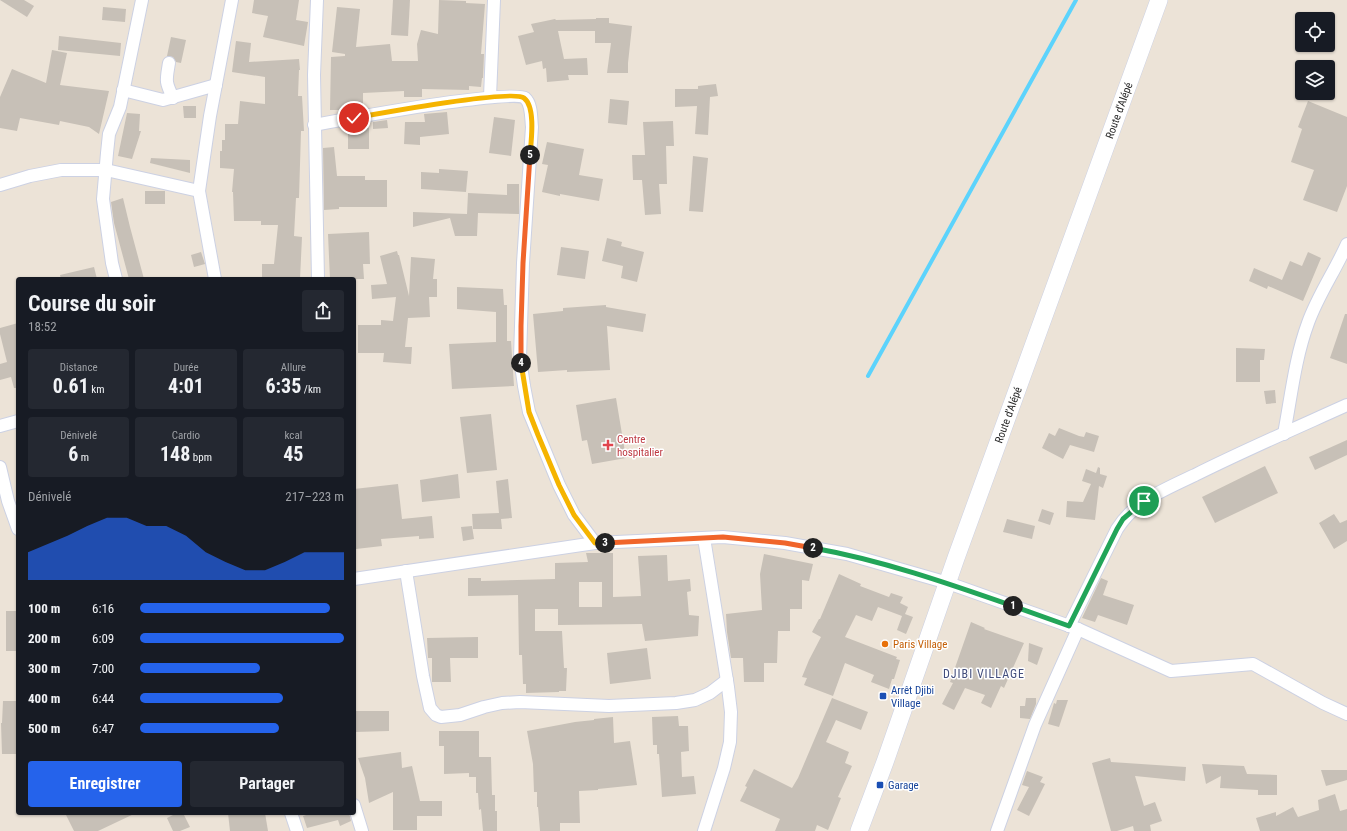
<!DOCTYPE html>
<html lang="fr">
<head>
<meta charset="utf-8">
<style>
  body { margin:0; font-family:"Roboto Condensed",sans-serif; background:#242831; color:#f1f3f6; height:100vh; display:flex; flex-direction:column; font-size:15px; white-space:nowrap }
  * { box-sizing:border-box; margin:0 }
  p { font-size:13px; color:#9ea1a6 }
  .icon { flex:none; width:22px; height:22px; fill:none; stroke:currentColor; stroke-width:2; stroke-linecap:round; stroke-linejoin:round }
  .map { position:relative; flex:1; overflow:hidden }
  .sheet { position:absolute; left:16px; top:277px; width:340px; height:538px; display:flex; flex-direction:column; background:#171b24; border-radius:4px; box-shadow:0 1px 3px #0004 }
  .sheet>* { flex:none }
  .fabs { position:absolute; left:1295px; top:12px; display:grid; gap:8px }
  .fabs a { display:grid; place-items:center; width:40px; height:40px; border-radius:4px; background:#171b24; box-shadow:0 1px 3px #0004; font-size:20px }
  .pin { position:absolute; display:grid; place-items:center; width:34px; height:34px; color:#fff; margin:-17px; border:2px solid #fff; border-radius:50%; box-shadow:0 1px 4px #0007 }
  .km { position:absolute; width:20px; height:20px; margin:-10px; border-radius:50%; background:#222; color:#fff; font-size:11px; line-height:20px; text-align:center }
  .round { display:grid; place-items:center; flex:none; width:42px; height:42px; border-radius:4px; background:#242831 }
  .headline { display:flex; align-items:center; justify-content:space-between; height:68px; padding:0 12px }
  h1 { font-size:22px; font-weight:700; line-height:30px }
  .figures { display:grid; grid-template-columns:repeat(3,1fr); gap:6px; height:68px; padding:4px 12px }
  .figures div { display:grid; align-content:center; border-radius:4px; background:#242831; text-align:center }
  .figures b { font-size:20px; font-weight:700 }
  .figures small { font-size:11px; font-weight:400 }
  .figures p { font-size:11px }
  .chart { height:112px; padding:8px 12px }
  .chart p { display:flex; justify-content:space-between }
  .chart svg { width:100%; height:72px; margin-top:4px; fill:#2563eb; opacity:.7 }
  .primary-button { display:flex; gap:8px; margin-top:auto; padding:8px 12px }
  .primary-button a { flex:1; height:46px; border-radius:4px; background:#2563eb; color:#fff; font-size:16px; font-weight:700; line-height:46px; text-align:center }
  .primary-button a+a { background:#242831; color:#f1f3f6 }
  ul { padding:0 12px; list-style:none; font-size:13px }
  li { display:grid; grid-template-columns:64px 48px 1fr; align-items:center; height:30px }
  li i { height:10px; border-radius:5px; background:#2563eb }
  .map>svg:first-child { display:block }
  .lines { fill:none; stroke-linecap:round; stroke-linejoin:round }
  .stream { stroke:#5cd3fc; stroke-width:4 }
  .building { fill:#c7c0b7; fill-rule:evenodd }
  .street-casing { stroke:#ccd1e3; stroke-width:14 }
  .secondary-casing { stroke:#ccd1e3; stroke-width:18 }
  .street { stroke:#fff; stroke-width:12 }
  .secondary { stroke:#fff; stroke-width:17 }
  .split-1-casing { stroke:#fff; stroke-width:8 }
  .split-2-casing { stroke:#fff; stroke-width:8 }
  .split-3-casing { stroke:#fff; stroke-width:8 }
  .split-4-casing { stroke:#fff; stroke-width:8 }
  .split-5-casing { stroke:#fff; stroke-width:8 }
  .split-6-casing { stroke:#fff; stroke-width:8 }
  .split-1 { stroke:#22a559; stroke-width:5 }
  .split-2 { stroke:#22a559; stroke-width:5 }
  .split-3 { stroke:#f0652b; stroke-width:5 }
  .split-4 { stroke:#f5b400; stroke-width:5 }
  .split-5 { stroke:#f0652b; stroke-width:5 }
  .split-6 { stroke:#f5b400; stroke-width:5 }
  .health-dot { fill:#e0444e; stroke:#fff; stroke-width:1.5 }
  .food-dot { fill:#e8710a; stroke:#fff; stroke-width:1.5 }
  .transit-dot { fill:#1a4fb4; stroke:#fff; stroke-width:1.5 }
  .labels { text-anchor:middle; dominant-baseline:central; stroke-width:3; stroke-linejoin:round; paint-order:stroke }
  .street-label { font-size:11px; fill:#272727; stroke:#fff }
  .health-label { font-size:11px; fill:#be3a42; stroke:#fff; text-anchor:start }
  .food-label { font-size:11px; fill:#c56008; stroke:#fff; text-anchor:start }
  .transit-label { font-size:11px; fill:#164399; stroke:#fff; text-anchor:start }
  .neighbourhood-label { font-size:12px; letter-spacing:1px; fill:#434e7d; stroke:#fff }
</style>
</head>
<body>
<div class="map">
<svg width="1347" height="831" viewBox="0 0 1347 831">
  <rect width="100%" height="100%" fill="#ece3d7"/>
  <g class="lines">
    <polyline class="stream" points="868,376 1076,0"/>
  </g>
  <g class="building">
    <polygon points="0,0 24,0 34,6 27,17"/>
    <polygon points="254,0 299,0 296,20 308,22 304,46 263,37 268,16 252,13"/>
    <polygon points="393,0 410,0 408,36 391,35"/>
    <polygon points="439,0 466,1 466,3 485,4 481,54 484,54 483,78 482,78 481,87 469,86 469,90 422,89 422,97 404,97 404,91 363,93 363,104 344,104 344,110 330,110 331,57 345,56 345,54 332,52 337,7 360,9 356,47 390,44 392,61 418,61 417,44 421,30 438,34"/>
    <polygon points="103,7 126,9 125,22 102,20"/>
    <polygon points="596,18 609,18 609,23 632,26 628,63 628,73 607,73 611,43 595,43 595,31 558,31 564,59 587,58 588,75 568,75 569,80 547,82 546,68 543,69 542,61 526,65 518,36 534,32 531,24 555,19 556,20 596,19"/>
    <polygon points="59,36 121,43 120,56 58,50"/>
    <polygon points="171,37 186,40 181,63 176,62 173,57 167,56"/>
    <polygon points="236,41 251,43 249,62 299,59 300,70 299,70 298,96 302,96 304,131 301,131 299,198 296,198 294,236 302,237 300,279 262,279 262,264 274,264 278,225 261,225 261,221 234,221 233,192 232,192 234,169 220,168 220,151 222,151 222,140 225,140 225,124 238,124 240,101 265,104 265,77 232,72"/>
    <polygon points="52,50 67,53 60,85 109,91 99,134 89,127 60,121 59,125 20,118 17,131 0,128 0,97 12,69 46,83"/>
    <polygon points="716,84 718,96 710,97 708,135 695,134 697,106 675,107 675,89 698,89 698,86"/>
    <polygon points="610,99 629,101 627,125 608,123"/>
    <polygon points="1308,101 1347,117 1347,186 1337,212 1303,200 1314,170 1291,162 1302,129 1298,127"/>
    <polygon points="183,106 196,106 196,118 184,118"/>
    <polygon points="447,112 449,134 420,137 420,145 404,144 405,122 425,122 424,114"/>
    <polygon points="127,113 140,114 139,131 141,131 132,159 118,156"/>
    <polygon points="494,117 515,120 511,156 489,153"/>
    <polygon points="387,120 388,128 373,129 373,122"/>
    <polygon points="673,121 674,146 666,146 667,184 659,184 661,214 645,215 642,180 633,180 632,155 645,155 643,122"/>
    <polygon points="348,127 369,128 369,149 348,149"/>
    <polygon points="547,142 584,149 579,175 603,179 599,201 560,194 560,196 542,192 548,165 542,164"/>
    <polygon points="334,147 337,176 365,176 365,180 387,180 387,207 339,207 339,209 324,210 323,148"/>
    <polygon points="693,156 708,158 703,212 689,211"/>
    <polygon points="151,158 190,160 190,173 150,163"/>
    <polygon points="439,169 468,171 466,192 421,189 421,172 439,173"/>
    <polygon points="507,184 519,184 519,214 478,213 477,236 455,236 450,218 413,227 413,212 467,214 468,193 507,195"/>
    <rect x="145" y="191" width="20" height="13"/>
    <polygon points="123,198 130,227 144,279 129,279 114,223 111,202"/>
    <polygon points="369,232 370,264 363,264 364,279 330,279 328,234"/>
    <polygon points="607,238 622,242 621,246 644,252 637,282 621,278 623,266 602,261"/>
    <polygon points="561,247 589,251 585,279 557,275"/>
    <polygon points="397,251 398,255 399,255 409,296 411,257 435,259 433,279 437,279 437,297 429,297 430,317 408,318 405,347 412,347 411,364 383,362 384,353 358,353 358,325 381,325 381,320 393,321 396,297 372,299 371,285 387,284 380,256"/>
    <polygon points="201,252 205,264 194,267 191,255"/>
    <polygon points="1308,252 1321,258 1303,301 1268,286 1267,289 1249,281 1254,268 1282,280 1290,261 1302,266"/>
    <polygon points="94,267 97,279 61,279 60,275"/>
    <polygon points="457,287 503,289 504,305 507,305 507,341 511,341 514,386 452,389 449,344 496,342 496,312 457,309"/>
    <polygon points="606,305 606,307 646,314 643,332 607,326 610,370 567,372 567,370 538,372 533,314 563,311 563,308"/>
    <polygon points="1345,314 1347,314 1347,364 1330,358"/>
    <polygon points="18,323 18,388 14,388 11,377 0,380 0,364 7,362 0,334 0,328"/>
    <polygon points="1236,348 1265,349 1264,360 1260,360 1260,382 1236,382"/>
    <polygon points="1275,390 1276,403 1266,404 1264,391"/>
    <polygon points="616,398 626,458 592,464 587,440 582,441 576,405"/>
    <polygon points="491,414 497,470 467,473 460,417"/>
    <polygon points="1059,428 1079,436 1084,437 1086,432 1099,436 1094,452 1070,445 1063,459 1042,448 1049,433 1055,436"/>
    <polygon points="1347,440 1347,455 1315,470 1309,457"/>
    <polygon points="1265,466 1278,493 1215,523 1202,497"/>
    <polygon points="1098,467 1100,468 1100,474 1107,476 1103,488 1099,486 1095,520 1066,517 1067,501 1083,502 1091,484 1082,481 1086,469 1096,473"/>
    <polygon points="458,474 460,498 422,502 420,480"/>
    <polygon points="508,479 512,518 501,519 502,529 473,529 472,514 499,513 496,481"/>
    <polygon points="398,484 402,519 432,516 434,538 419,539 419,536 381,539 382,546 356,549 354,528 354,489"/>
    <polygon points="1042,509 1054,513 1050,525 1038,521"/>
    <polygon points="1334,514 1340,523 1347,520 1347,541 1334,549 1319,523"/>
    <polygon points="1007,519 1035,526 1032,539 1003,532"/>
    <polygon points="472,526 474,539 463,541 461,527"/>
    <path d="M586,553h27v44l28,-1 -3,-40 29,-1 1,26 22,-2 1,12 -4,1 2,23 10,1 -1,20 -53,5 -3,-17 -84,1v-16h-23v22h27l2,37h3l-1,23h-7v1l-33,1v-9h-3l-1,-29h-3l-1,-60 -50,1v-18h13v3l74,-2v-16l33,-1zM579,582h23v25h-23z"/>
    <polygon points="764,554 813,564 809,581 802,580 802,609 790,609 790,631 778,631 777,663 764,663 764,682 744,682 743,658 731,658 727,632 726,614 762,610 760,574"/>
    <polygon points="839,574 861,584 860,586 889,597 891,593 903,597 900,603 908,607 905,614 913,617 906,634 897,630 902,616 878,607 872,621 856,615 845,637 897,657 896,659 900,660 894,679 892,679 889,689 871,682 874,675 845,663 833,696 804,685 807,678 802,677 809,660 821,637 812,632 819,619 820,619"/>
    <polygon points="1101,578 1108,581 1103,595 1134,605 1127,625 1098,615 1095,622 1082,618"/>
    <polygon points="6,611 17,611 17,612 18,612 18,651 6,651"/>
    <polygon points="971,622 985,628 984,629 1024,643 1004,688 1001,686 991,708 981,703 985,695 965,688 954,710 942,704 953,683 950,682"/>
    <polygon points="478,637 478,658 450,658 451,682 432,682 432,658 428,658 427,638"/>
    <polygon points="1029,643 1043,648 1037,665 1028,661"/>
    <polygon points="647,648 651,679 610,684 607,653"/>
    <polygon points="832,698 868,712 861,730 836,720 826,742 849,752 845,763 852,766 838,797 841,798 828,830 817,825 815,831 775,831 780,819 740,801 747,787 745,786 754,769 792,788 798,778"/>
    <polygon points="1026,698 1036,698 1036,704 1030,719 1020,718 1020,706 1025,706"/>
    <polygon points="1057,700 1068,700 1059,727 1048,724 1054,703 1056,704"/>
    <polygon points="3,701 18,701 18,754 2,754 1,723 2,723"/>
    <polygon points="354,711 389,711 389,731 355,732"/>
    <polygon points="678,716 679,726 688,726 689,751 681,752 682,777 694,776 696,794 662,797 659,754 657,754 657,745 653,745 652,717"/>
    <polygon points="613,717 614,743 630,741 637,785 598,789 598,790 579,791 580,823 560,823 560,831 540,831 538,807 537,807 537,792 534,792 533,764 527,731 575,722 594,720 594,719"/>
    <polygon points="439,731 479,731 479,757 491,757 492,795 495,795 495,811 497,811 497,831 483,831 481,809 479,810 478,793 476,793 476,777 469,777 469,773 444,774 444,746 439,746"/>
    <polygon points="401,752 402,768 412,766 420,801 442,801 442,816 417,816 417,830 393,830 393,792 369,803 365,778 358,758"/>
    <polygon points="1110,758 1111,762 1186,767 1185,781 1135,776 1144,806 1155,802 1162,821 1150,825 1151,831 1134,831 1133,826 1117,831 1111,831 1092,763"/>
    <polygon points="1202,764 1244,766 1247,774 1277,775 1277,795 1258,795 1258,790 1220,788 1221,776 1206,784"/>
    <polygon points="1321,770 1347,770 1347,780 1326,786"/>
    <polygon points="1027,771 1043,777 1040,782 1045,784 1029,816 1017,810 1029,787 1022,785"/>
    <polygon points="1335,794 1340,811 1347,809 1347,831 1260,831 1256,818 1276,812 1276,816 1293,807 1298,817 1319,810 1318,800"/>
    <polygon points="65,813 136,813 98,831 74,831"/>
    <polygon points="177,813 183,813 190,827 180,831 173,831 167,818"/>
    <polygon points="228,813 265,813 268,831 230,831"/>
    <polygon points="313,813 349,813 351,821 340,826 338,820 307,828 303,816"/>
  </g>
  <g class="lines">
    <g class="street-casing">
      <g id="street">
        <polyline points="317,0 314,75 318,279"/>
        <path d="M169,63c-3,18 -4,18 4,35"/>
        <polyline points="123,90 163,100 216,85"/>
        <polyline points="490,97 494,0"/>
        <path d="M314,125c27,-5 198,-37 211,-27 7,6 6,21 7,29l-9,136 -2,63 -1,32 4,28 5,26 30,73 15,30 21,28"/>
        <polyline points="0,185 30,176 61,170 106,170 199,191"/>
        <polyline points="116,279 112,263 103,199 107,153 109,134 120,107 142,0"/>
        <polyline points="215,279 199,191 210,116 232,0"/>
        <polyline points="0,426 18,421"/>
        <path d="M1284,434c7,-37 11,-76 24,-111 10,-28 27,-52 39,-79"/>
        <polyline points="0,467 8,501 18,529"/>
        <polyline points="704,538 728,687 731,712 730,742 724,768 704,831"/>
        <polyline points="406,571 423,676 430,708 436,715 441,717 460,715 484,707 502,703 520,702 609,706 676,703 695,700 710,693 727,680"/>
        <polyline points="354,579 595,543 723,537 785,543 847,554 948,583 1078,629 1171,671 1253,664 1323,703 1347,714"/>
        <path d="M1069,626l48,-97c7,-11 16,-20 27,-28 16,-10 34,-18 51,-26 50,-25 101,-47 152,-70"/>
        <polyline points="354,805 362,831"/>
        <polyline points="291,813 297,831"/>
        <polyline points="997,831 1035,725 1078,629"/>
      </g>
    </g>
    <g class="secondary-casing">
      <g id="secondary">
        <path id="s1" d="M859,831l26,-69 71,-204 203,-558"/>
      </g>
    </g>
    <use href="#street" class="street"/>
    <use href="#secondary" class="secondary"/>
  </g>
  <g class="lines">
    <g class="split-1-casing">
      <polyline id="split-1" points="1013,606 1069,626 1117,529 1123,519 1144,501"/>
    </g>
    <g class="split-2-casing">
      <path id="split-2" d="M813,548c68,12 134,35 200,58"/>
    </g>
    <g class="split-3-casing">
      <polyline id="split-3" points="605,543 723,537 785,543 813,548"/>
    </g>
    <g class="split-4-casing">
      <polyline id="split-4" points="521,363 529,412 538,435 559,485 574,515 595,543 605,543"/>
    </g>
    <g class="split-5-casing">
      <polyline id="split-5" points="521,363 521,326 523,263 530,155"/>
    </g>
    <g class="split-6-casing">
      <path id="split-6" d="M354,118c23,-4 158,-29 170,-20 12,9 7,44 6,57"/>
    </g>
    <use href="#split-1" class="split-1"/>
    <use href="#split-2" class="split-2"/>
    <use href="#split-3" class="split-3"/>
    <use href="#split-4" class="split-4"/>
    <use href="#split-5" class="split-5"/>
    <use href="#split-6" class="split-6"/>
  </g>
  <path class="health-dot" d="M606 439h4v4h4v4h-4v4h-4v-4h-4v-4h4z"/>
  <circle class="food-dot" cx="885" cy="644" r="4"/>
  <g class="transit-dot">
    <rect x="879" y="692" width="8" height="8" rx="2"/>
    <rect x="876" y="781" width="8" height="8" rx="2"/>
  </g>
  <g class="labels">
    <g class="street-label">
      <text stroke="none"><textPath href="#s1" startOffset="766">Route d'Alépé</textPath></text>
      <text stroke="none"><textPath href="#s1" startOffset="442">Route d'Alépé</textPath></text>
    </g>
    <g class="health-label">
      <text x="617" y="439">Centre<tspan x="617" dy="13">hospitalier</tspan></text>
    </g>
    <g class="food-label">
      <text x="893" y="644">Paris Village</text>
    </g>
    <g class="transit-label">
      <text x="891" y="690">Arrêt Djibi<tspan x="891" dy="13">Village</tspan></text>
      <text x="888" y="785">Garage</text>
    </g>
    <g class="neighbourhood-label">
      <text x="984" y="674">DJIBI VILLAGE</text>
    </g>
  </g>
</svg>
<div class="fabs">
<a><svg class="icon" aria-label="locate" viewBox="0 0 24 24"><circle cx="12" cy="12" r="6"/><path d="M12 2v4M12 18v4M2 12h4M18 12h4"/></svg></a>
<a><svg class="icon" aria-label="layers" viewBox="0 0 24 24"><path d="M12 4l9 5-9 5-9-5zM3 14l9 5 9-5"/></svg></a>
</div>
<div class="pin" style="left:1144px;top:501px;background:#1e9e55"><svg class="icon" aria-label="arrive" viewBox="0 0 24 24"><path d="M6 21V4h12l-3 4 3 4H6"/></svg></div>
<div class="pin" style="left:354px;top:118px;background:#d93025"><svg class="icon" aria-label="check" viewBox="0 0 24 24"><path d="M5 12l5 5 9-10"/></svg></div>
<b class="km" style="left:1013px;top:606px">1</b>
<b class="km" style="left:813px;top:548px">2</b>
<b class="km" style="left:605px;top:543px">3</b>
<b class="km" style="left:521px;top:363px">4</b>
<b class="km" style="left:530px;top:155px">5</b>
<section class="sheet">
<div class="headline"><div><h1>Course du soir</h1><p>18:52</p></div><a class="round"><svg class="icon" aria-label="share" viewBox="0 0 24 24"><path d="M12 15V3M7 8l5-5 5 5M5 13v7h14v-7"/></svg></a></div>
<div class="figures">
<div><p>Distance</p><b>0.61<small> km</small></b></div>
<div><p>Durée</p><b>4:01</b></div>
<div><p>Allure</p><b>6:35<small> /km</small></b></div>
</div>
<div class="figures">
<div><p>Dénivelé</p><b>6<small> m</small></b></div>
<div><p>Cardio</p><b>148<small> bpm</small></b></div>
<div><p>kcal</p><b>45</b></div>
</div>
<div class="chart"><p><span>Dénivelé</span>217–223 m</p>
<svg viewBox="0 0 160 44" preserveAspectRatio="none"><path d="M0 44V27L10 22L20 17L30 11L40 6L50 6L60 11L70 11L80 17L90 27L100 33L110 38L120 38L130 33L140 27L150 27L160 27V44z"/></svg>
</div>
<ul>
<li><b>100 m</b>6:16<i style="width:93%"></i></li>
<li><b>200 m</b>6:09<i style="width:100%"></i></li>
<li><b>300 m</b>7:00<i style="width:59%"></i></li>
<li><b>400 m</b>6:44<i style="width:70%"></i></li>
<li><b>500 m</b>6:47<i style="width:68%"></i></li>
</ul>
<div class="primary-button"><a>Enregistrer</a><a>Partager</a></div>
</section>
</div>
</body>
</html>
